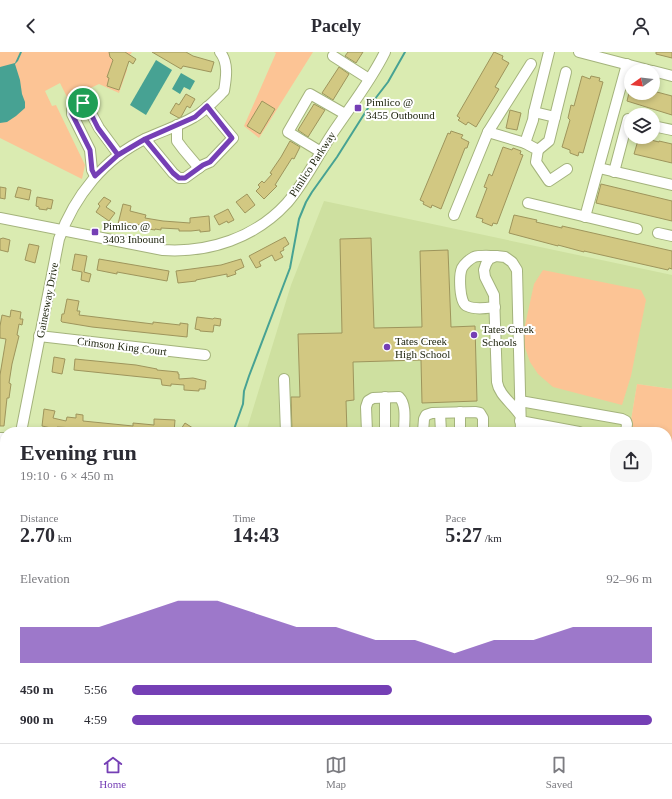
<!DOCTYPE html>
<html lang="en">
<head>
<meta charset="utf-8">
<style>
  body { margin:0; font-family:Georgia,serif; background:#f7f7f7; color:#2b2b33; height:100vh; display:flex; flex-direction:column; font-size:15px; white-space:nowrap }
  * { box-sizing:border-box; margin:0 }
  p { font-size:13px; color:#7c7c81 }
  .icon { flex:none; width:22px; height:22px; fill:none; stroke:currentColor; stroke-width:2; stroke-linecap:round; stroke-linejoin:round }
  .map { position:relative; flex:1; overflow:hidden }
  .sheet { position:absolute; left:0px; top:375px; width:672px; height:316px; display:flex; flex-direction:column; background:#fff; border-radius:16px 16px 0 0; box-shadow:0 2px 6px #0003 }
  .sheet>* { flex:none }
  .needle { width:26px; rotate:256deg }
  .tools { position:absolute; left:624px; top:12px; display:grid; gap:8px }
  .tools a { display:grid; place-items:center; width:36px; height:36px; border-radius:50%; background:#fff; box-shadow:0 2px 6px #0003; font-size:20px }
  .pin { position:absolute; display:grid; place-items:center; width:34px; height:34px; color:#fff; margin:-17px; border:2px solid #fff; border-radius:50%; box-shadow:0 1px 4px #0007 }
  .round { display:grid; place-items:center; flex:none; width:42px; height:42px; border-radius:16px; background:#f7f7f7 }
  .summary { display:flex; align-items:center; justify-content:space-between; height:68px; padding:0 20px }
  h1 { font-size:22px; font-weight:700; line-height:30px }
  .metrics { display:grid; grid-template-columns:repeat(3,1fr); gap:6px; height:68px; padding:4px 20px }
  .metrics div { display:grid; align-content:center }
  .metrics b { font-size:20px; font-weight:700 }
  .metrics small { font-size:11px; font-weight:400 }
  .metrics p { font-size:11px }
  .chart { height:112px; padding:8px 20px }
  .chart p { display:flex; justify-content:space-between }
  .chart svg { width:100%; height:72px; margin-top:4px; fill:#753fb5; opacity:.7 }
  ul { padding:0 20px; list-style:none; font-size:13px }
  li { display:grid; grid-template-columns:64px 48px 1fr; align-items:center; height:30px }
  li i { height:10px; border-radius:5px; background:#753fb5 }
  header { display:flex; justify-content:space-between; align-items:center; height:52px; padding:0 20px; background:#fff; font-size:18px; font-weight:700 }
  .tabs { display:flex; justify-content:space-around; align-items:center; height:56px; border-top:1px solid #e1e1e2; background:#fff; font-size:11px; color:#7c7c81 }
  .tabs a { display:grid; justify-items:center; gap:2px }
  .tabs .current { color:#753fb5 }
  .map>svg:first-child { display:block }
  .built { fill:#cee0a0 }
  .green { fill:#fcc495 }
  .water { fill:#47a293 }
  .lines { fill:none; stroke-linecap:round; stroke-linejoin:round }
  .stream { stroke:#47a293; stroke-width:2 }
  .building { fill:#d2c882; stroke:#9e955c }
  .minor-casing { stroke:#a4b37c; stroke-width:12 }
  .minor { stroke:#fff; stroke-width:10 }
  .route-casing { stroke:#fff; stroke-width:8 }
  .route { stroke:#753fb5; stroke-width:5 }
  .poi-dot { fill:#753fb5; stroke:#fff; stroke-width:1.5 }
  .labels { text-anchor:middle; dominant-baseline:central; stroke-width:4; stroke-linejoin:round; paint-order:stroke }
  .poi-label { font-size:11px; fill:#1a2009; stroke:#fff; text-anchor:start }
  .street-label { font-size:11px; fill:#1a2009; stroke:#fff }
</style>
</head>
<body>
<header><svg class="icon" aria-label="back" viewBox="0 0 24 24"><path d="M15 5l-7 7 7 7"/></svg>Pacely<svg class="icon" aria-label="person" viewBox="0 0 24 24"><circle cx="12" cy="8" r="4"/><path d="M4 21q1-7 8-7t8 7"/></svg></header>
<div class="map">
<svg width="672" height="691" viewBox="0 0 672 691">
  <rect width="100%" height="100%" fill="#daebb1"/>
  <g class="built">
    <polygon points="324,149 672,223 672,337 637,332 629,380 246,380 291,233"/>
    <polygon points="113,686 641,686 637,691 126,691"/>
  </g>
  <g class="green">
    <polygon points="0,0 132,0 125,10 127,18 119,41 99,32 68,47 60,31 45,39 52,54 56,53 85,113 82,127 0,86"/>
    <polygon points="274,0 313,0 259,86 244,74 276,1"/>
    <polygon points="543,218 641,238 646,248 631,324 622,353 553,335 538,322 530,310 522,287 534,232"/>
    <polygon points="637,332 672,337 672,642 667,649 667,380 629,380"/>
  </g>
  <g class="water">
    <polygon points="20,0 22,0 18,9 15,12 20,28 22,42 25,50 25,56 16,64 7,70 0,71 0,15 15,11"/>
    <polygon points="156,8 172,18 146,63 130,53"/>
    <polygon points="181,21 195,29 190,38 184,35 180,42 172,37"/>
  </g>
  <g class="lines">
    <polyline class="stream" points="233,380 243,352 244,339 249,324 290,216 299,167 306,150 312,140 337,105 368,56 388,30 405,0"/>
  </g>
  <g class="building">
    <polygon points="109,0 125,0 136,7 133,12 129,9 119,38 107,34 109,26 107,25 113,8 110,5"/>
    <polygon points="152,0 186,0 193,4 214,10 211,20 183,14 181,17"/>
    <polygon points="348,0 363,0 356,11 345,4"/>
    <polygon points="494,0 503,4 502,7 509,11 495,35 499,37 476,75 468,70 466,73 458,68 460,66 457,64"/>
    <polygon points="656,0 672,0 672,6 656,2"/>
    <polygon points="339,15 349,22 333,48 322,41"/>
    <polygon points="582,24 590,27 591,24 600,26 599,29 603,30 583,101 579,100 578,104 570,101 570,98 562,95 570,68 568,66 571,53 574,54"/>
    <polygon points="653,39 672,44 672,63 627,49 629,41 653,41"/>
    <polygon points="186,42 195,47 190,56 187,54 181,65 179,66 170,61 176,51 179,53"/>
    <polygon points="262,49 275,57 260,82 247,74"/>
    <polygon points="314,52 325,58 308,85 298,78"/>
    <polygon points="510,58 521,61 517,78 506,76"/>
    <polygon points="451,79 463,83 461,86 469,90 467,96 465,96 441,157 432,153 431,156 423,152 424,150 420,148 448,81 450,82"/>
    <polygon points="639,85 659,90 659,89 672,92 672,111 634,102"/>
    <polygon points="290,89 300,95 294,107 292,106 275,133 277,134 264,147 256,139 260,135 258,133 262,129 264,131 272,122 270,121 281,105"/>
    <polygon points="503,95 512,98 513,96 521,99 520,102 523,103 497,172 493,171 492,174 482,170 483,167 476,165 487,136 484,135 489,122 492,124"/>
    <polygon points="601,132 672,149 672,169 596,151"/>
    <polygon points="0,135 6,136 5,147 0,146"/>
    <polygon points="18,135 31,138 29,148 15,145"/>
    <polygon points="247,142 255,153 245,161 236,150"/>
    <polygon points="37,145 53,148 51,157 47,156 47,158 39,157 39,155 36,154"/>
    <polygon points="104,145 111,149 106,155 115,161 109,169 96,160 100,154 98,152"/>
    <polygon points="123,152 131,154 130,159 146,163 145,166 163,169 190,171 190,166 209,164 210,179 200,180 200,178 191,179 179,179 179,177 161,176 161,178 155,177 155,178 141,176 141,173 129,171 129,174 118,172"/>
    <polygon points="228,157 234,168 228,171 227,169 219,173 214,164"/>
    <polygon points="514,163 537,168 536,170 562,176 562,174 672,199 672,217 669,216 668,218 584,199 584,200 558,193 558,194 509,181"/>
    <polygon points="285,185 289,192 283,196 284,198 280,200 283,205 275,209 272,203 259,210 261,214 256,216 249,204"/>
    <polygon points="3,186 10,188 8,200 0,198 0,187"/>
    <polygon points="371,186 374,276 422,275 420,199 448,198 451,275 475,274 477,349 422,351 421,308 353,310 354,348 346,349 347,380 292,380 291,345 300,345 298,282 342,281 340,187"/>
    <polygon points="29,192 39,194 35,211 25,208"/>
    <polygon points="75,202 87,204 84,220 91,222 89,230 81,228 82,220 72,218"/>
    <polygon points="99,207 169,219 167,229 117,220 117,222 97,218"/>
    <polygon points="241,207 244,215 235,219 236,222 227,225 227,222 196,228 196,229 178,231 176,219 221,213"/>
    <polygon points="67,247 79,249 77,259 80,259 79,263 153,272 153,270 180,273 180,271 188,272 187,285 92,275 62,270 61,269 62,262 64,262"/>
    <polygon points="11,258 21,260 20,267 23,267 22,273 19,272 17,283 19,284 12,312 9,331 11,332 9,346 7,346 4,374 0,374 0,323 6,287 0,286 0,274 2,263 10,265"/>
    <polygon points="197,265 213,267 214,266 221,267 220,274 214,273 213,280 200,279 200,278 195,277"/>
    <polygon points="54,305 65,307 62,322 52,320"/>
    <polygon points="75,307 136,313 157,317 157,318 178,320 178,322 179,322 179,327 193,326 206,329 205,337 199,337 199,339 184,338 184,333 171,332 171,334 162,333 161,327 74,318"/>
    <polygon points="44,357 55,359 53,366 66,369 67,365 76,366 76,362 83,363 83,369 133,374 133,371 154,373 154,367 175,368 174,380 147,379 147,380 95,380 74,378 75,376 57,375 57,376 51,376 42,374"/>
    <polygon points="185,371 199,380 179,380"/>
  </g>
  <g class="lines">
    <g class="minor-casing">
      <g id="minor">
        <polyline points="579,0 652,19"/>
        <polyline points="333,4 369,27"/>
        <polyline points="653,19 672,24"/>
        <polyline points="534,60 555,65"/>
        <polyline points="177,73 177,89 183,97 199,116"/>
        <polyline points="653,74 672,78"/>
        <polyline points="488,80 525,91 538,98 536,110 549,129 567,117"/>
        <polyline points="145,87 173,121 179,126 185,126 203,113 210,110 233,86 207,55"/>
        <polyline points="525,91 533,68 534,60 549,0"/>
        <polyline points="538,98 549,89 566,20"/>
        <polyline points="321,100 288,80 310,42 345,62"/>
        <polyline points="599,116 672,133"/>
        <polyline points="614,120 628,67"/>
        <polyline points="95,124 92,118 90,98 72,62 72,58 83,51 86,52 99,76 119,103"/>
        <polyline points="528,151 637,177"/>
        <polyline points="454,163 488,80 531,12"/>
        <polyline points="585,165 627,12"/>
        <path d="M0,166l163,32c46,3 92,-12 124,-47 18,-21 30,-46 45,-69 18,-27 39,-53 53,-82"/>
        <polyline points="658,181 672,184"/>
        <path d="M495,255c-8,1 -20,3 -28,-1 -8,-3 -8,-31 -5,-38 2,-4 8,-9 12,-11 6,-2 15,-1 22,-1"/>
        <polyline points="39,284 205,303"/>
        <polyline points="284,327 286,380"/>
        <polyline points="385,345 385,380"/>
        <polyline points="520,349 622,367 626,369 627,372 626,380"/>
        <polyline points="460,360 460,380"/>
        <polyline points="440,361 441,380"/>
        <path d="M520,363c-8,-12 -21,-20 -23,-33l-3,-87 -9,-18 -1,-7 2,-6 3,-5 7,-3 9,1 7,5 5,8 4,162"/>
        <polyline points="520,369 579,380"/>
        <path d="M21,380l38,-193c15,-42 45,-81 88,-101 15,-7 32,-12 47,-21 11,-6 21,-17 30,-26 2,-12 5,-28 -4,-39"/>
        <path d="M367,380l-1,-25 2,-6 5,-3 26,-1c8,8 5,24 5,35"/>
        <polyline points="423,380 424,367 426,363 432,361 475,360 480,361 483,366 483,380"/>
        <polyline points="0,386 5,386"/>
        <polyline points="0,492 5,466"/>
        <polyline points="667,670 672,660"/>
        <polyline points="667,685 672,691"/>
        <polyline points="288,686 288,691"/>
        <polyline points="556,686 556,691"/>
        <polyline points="649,686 653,691"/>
        <polyline points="429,691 430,686"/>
        <polyline points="442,691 443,686"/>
        <polyline points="623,691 629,686"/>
      </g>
    </g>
    <use href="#minor" class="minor"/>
  </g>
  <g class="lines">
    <g class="route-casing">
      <polyline id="route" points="83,51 72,58 72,62 90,98 92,118 95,124 118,103 145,87 195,65 207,54 232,86 210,110 203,113 185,126 179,126 173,121 145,87 118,103 98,76 86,52 83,51"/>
    </g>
    <use href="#route" class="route"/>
  </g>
  <g class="poi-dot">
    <rect x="354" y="52" width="8" height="8" rx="2"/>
    <rect x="91" y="176" width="8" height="8" rx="2"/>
    <circle cx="474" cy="283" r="4"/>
    <circle cx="387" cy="295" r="4"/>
  </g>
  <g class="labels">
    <g class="poi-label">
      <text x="366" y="50">Pimlico @<tspan x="366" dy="13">3455 Outbound</tspan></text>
      <text x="103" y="174">Pimlico @<tspan x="103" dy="13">3403 Inbound</tspan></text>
      <text x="482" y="277">Tates Creek<tspan x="482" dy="13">Schools</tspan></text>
      <text x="395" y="289">Tates Creek<tspan x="395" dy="13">High School</tspan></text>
    </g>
    <g class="street-label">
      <text transform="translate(312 112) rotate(-57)">Pimlico Parkway</text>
      <text transform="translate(47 248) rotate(-79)">Gainesway Drive</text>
      <text transform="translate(122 294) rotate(7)">Crimson King Court</text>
    </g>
  </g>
</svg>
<div class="tools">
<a><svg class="needle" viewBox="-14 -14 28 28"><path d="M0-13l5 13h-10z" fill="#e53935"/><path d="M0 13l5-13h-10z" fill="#7c7c81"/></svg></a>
<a><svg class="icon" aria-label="layers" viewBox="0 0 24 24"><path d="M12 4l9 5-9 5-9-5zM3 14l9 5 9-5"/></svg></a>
</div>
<div class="pin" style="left:83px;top:51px;background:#1e9e55"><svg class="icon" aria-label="arrive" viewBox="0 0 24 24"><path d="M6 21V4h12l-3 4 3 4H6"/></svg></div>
<section class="sheet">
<div class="summary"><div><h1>Evening run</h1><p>19:10 · 6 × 450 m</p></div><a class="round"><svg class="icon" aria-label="share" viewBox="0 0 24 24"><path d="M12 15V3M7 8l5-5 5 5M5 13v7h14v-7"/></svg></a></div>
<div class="metrics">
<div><p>Distance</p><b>2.70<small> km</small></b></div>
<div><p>Time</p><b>14:43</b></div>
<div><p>Pace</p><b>5:27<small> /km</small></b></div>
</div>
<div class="chart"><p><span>Elevation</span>92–96 m</p>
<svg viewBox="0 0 160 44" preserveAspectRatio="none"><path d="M0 44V22L10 22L20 22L30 14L40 6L50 6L60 14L70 22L80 22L90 30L100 30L110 38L120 30L130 30L140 22L150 22L160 22V44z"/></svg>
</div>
<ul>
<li><b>450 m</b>5:56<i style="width:50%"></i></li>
<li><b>900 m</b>4:59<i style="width:100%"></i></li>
</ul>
</section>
</div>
<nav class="tabs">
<a class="current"><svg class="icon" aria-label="home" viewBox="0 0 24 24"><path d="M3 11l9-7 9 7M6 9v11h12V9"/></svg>Home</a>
<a><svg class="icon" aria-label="map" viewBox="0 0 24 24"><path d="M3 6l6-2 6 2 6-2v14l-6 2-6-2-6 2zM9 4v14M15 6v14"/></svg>Map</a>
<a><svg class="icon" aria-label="saved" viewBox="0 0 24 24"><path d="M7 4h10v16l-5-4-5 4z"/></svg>Saved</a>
</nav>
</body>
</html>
